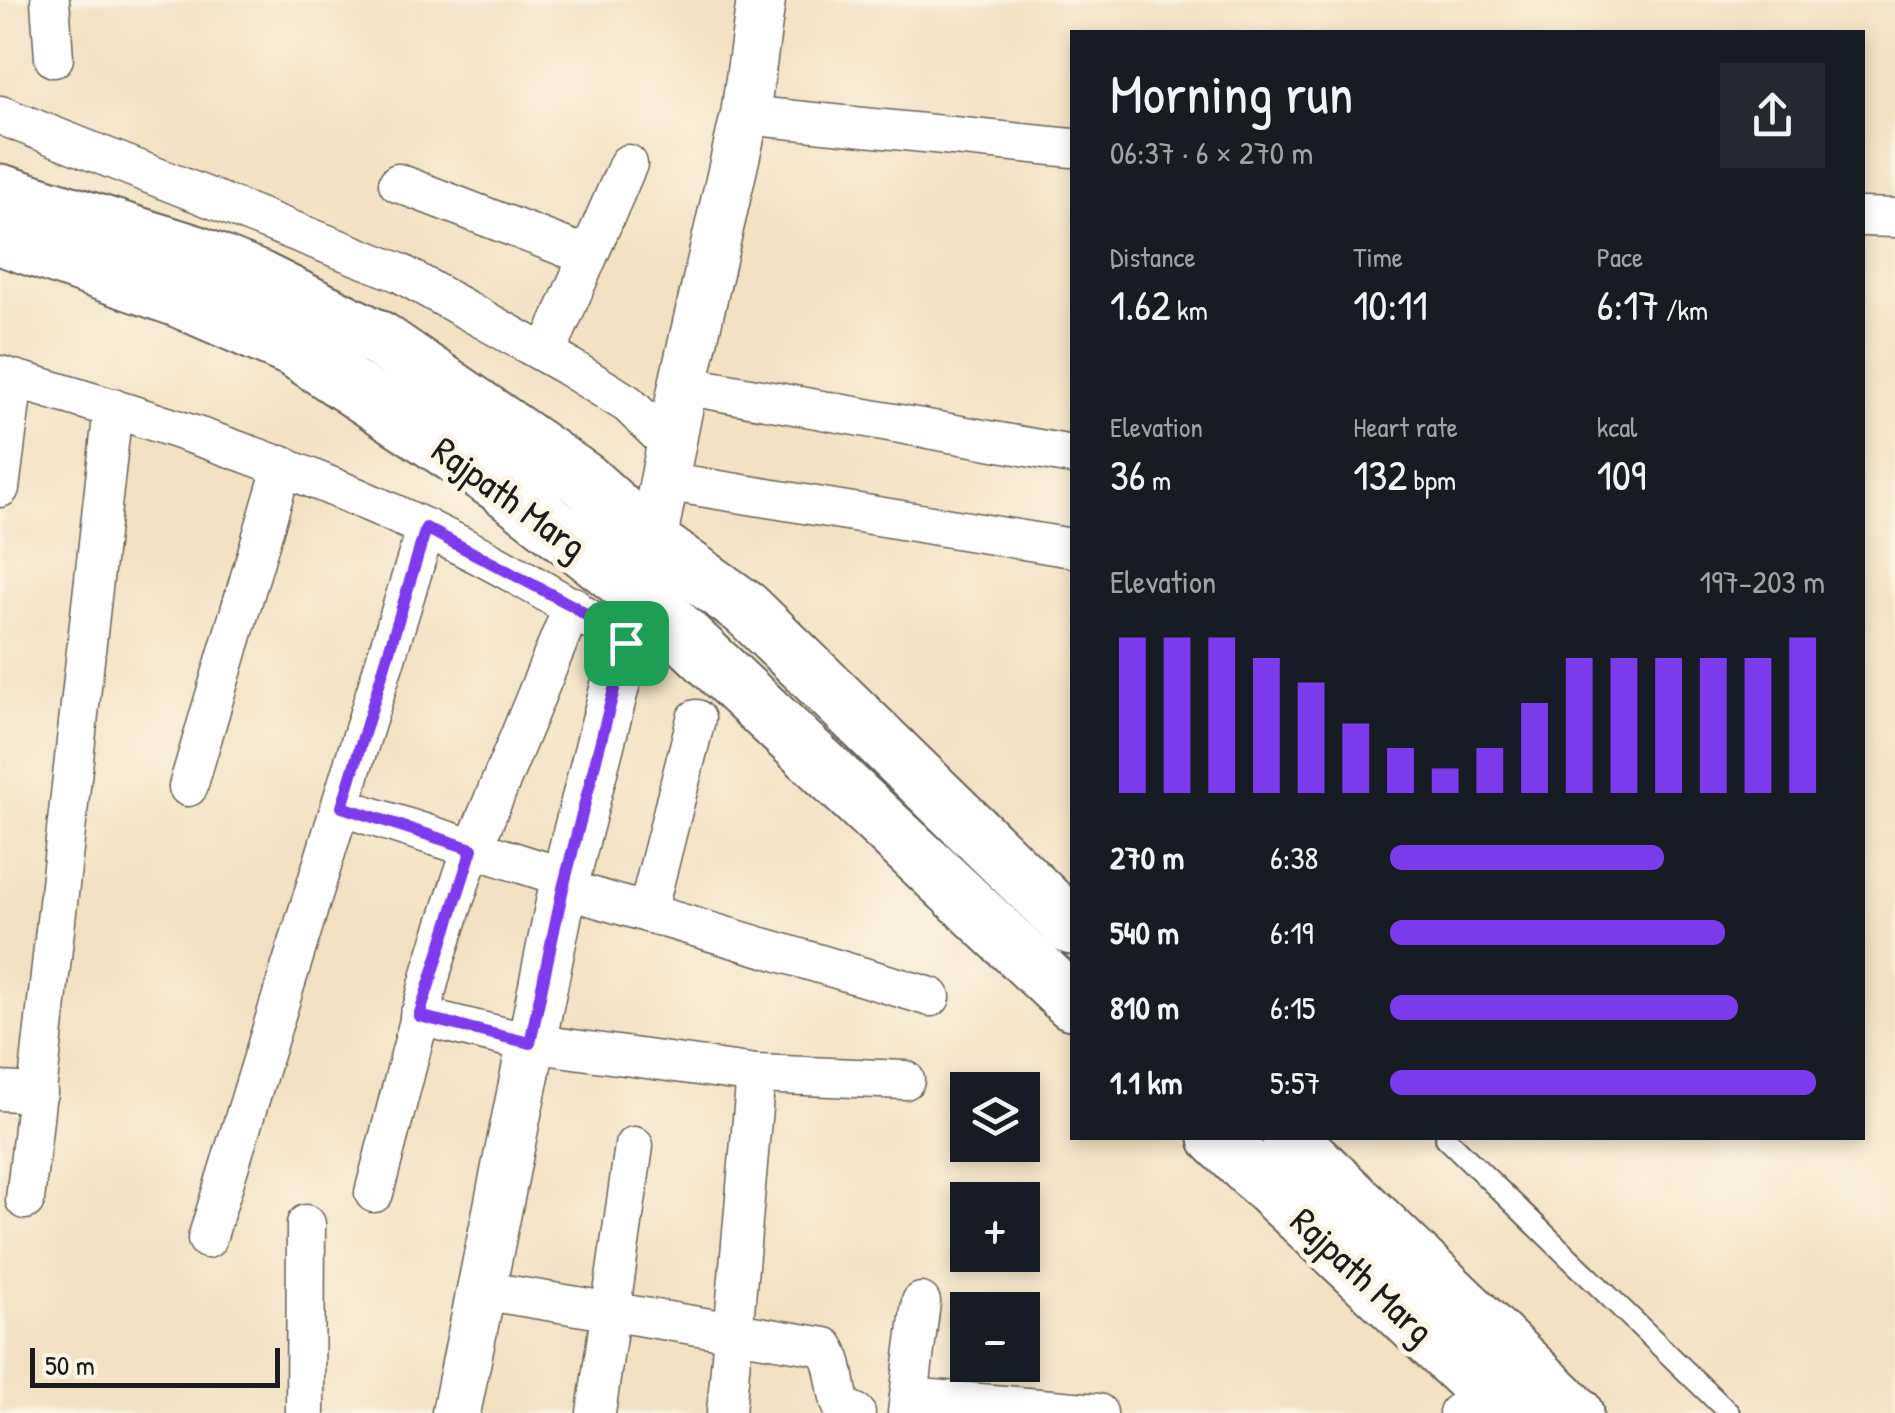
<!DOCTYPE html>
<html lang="en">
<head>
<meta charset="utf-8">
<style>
  body { margin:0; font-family:"Patrick Hand",sans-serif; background:#242831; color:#f1f3f6; height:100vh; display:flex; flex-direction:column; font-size:38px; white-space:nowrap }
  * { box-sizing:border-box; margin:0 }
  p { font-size:32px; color:#9ea1a6 }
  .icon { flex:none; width:55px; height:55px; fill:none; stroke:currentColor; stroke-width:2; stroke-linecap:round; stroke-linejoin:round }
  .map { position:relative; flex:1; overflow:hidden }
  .sheet { position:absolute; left:1070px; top:30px; width:795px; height:1110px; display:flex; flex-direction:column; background:#171b24; border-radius:0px; box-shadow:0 5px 15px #0003 }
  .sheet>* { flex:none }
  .buttons { position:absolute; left:950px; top:1072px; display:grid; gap:20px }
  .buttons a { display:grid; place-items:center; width:90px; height:90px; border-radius:0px; background:#171b24; box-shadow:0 5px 15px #0003; font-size:50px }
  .scale { position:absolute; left:30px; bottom:25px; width:250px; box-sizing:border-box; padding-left:10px; border:5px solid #1c1c1c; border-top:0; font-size:28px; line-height:35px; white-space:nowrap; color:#1c1c1c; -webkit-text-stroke:8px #fcf5e5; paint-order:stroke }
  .pin { position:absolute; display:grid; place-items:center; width:85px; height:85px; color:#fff; margin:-42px; border-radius:20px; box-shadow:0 5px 15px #0006 }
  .round { display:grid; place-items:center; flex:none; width:105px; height:105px; border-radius:0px; background:#242831 }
  .headline { display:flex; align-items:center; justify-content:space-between; height:170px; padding:0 40px }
  h1 { font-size:55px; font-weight:600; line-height:75px }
  .stats { display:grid; grid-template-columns:repeat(3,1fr); gap:15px; height:170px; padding:10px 40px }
  .stats div { display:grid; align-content:center }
  .stats b { font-size:42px; font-weight:600 }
  .stats small { font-size:28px; font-weight:400 }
  .stats p { font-size:28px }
  .chart { height:280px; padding:20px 40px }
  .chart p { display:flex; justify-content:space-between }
  .chart svg { width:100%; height:180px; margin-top:10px; stroke:#7c3aed; stroke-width:6 }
  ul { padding:0 40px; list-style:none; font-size:32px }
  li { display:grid; grid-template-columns:160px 120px 1fr; align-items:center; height:75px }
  li i { height:25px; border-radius:12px; background:#7c3aed }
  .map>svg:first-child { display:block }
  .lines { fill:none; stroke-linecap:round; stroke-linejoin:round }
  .service-casing { stroke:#676156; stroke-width:24 }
  .minor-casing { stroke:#676156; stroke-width:41 }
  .tertiary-casing { stroke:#676156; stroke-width:51 }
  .secondary-casing { stroke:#676156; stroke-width:59 }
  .service { stroke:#fff; stroke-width:20 }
  .minor { stroke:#fff; stroke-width:38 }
  .tertiary { stroke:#fff; stroke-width:48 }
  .secondary { stroke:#fff; stroke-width:55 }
  .route-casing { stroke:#fff; stroke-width:20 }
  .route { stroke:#7c3aed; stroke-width:12 }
  .labels { text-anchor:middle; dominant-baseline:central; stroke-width:10; stroke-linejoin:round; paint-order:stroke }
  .street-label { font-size:38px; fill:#1c1c1c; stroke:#fcf5e5 }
</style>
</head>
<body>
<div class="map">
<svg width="1895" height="1413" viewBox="0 0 1895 1413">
  <rect width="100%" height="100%" fill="#fcf5e5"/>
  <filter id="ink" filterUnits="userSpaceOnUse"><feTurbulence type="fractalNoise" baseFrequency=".01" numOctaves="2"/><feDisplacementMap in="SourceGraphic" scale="20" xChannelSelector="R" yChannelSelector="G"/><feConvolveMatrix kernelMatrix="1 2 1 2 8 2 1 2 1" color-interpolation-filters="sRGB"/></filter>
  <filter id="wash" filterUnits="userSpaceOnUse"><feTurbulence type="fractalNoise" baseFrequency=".0048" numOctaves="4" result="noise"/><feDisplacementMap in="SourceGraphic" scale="40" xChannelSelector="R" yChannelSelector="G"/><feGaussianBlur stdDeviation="2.25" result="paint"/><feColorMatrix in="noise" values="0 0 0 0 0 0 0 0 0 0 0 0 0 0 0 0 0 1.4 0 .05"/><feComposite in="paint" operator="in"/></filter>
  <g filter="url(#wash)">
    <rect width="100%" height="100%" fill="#f2e1c2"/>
  </g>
  <g filter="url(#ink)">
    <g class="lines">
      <g class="service-casing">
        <polyline id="service" points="1446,1138 1729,1413"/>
      </g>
      <g class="minor-casing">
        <g id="minor">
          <polyline points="50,0 54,58"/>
          <polyline points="0,115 400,273 567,366 628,404 671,446"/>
          <polyline points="745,115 1072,148"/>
          <polyline points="398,183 588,256"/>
          <polyline points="1862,217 1895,218"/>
          <polyline points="546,354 628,164"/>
          <path d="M0,375c219,62 437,138 626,268"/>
          <polyline points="683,385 1072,455"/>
          <polyline points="664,481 1072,548"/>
          <polyline points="0,488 14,379"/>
          <polyline points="188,787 283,465"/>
          <polyline points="342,807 566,878"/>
          <polyline points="563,888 931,997"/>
          <polyline points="647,913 696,719"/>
          <polyline points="419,1016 530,1043 756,1074 905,1080"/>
          <polyline points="0,1091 38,1093"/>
          <polyline points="374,1193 433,967 464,871 573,606"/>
          <polyline points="25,1200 113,408"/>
          <polyline points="207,1239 426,528"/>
          <path d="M480,1290l345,57c12,18 9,40 17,60l14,6"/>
          <polyline points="909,1397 1098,1413"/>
          <polyline points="305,1413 306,1224"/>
          <polyline points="596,1413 634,1146"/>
          <polyline points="726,1413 756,1074"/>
          <polyline points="907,1413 921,1302"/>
          <polyline points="1458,1413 1488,1393"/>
        </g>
      </g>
      <g class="tertiary-casing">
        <polyline id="tertiary" points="456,1413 563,888 652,542 683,385 745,115 761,0"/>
      </g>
      <g class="secondary-casing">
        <g id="secondary">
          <polyline points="0,192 195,253 259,279 379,339 584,480 652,542 746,609 1072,927"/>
          <polyline points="0,237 178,299 295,350 499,484 639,593 1072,1002"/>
          <polyline points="1217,1138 1509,1413"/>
          <polyline points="1290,1138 1575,1413"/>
        </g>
      </g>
      <use href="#service" class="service"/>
      <use href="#minor" class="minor"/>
      <use href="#tertiary" class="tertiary"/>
      <use href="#secondary" class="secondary"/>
    </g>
  </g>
  <g class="lines" filter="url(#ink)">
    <g class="route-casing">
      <polygon id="route" points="426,528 573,606 626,643 563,888 530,1043 419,1016 472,849 342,807"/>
    </g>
    <use href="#route" class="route"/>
  </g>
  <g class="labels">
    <g class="street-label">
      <text transform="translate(510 497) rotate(36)">Rajpath Marg</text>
      <text transform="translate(1363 1275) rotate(43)">Rajpath Marg</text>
    </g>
  </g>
</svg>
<div class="buttons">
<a><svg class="icon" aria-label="layers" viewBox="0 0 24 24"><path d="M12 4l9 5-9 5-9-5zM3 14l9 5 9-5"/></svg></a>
<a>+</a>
<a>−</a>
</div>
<div class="scale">50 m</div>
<div class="pin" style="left:626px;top:643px;background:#1e9e55"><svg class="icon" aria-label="arrive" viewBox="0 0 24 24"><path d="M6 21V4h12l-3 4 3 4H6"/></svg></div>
<section class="sheet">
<div class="headline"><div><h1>Morning run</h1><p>06:37 · 6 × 270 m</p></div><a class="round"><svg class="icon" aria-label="share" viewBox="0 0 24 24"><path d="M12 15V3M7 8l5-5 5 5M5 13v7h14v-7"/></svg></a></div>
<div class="stats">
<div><p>Distance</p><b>1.62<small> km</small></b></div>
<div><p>Time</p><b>10:11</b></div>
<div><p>Pace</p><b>6:17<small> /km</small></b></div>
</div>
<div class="stats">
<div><p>Elevation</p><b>36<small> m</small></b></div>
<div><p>Heart rate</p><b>132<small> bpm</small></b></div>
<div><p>kcal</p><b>109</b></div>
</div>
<div class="chart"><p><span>Elevation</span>197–203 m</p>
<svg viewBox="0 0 160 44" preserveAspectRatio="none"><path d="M5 44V6M15 44V6M25 44V6M35 44V11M45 44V17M55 44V27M65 44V33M75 44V38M85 44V33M95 44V22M105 44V11M115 44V11M125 44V11M135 44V11M145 44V11M155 44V6"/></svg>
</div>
<ul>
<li><b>270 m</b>6:38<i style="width:63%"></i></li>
<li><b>540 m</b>6:19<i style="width:77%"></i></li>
<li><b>810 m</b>6:15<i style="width:80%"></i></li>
<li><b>1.1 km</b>5:57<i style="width:98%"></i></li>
</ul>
</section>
</div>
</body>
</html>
